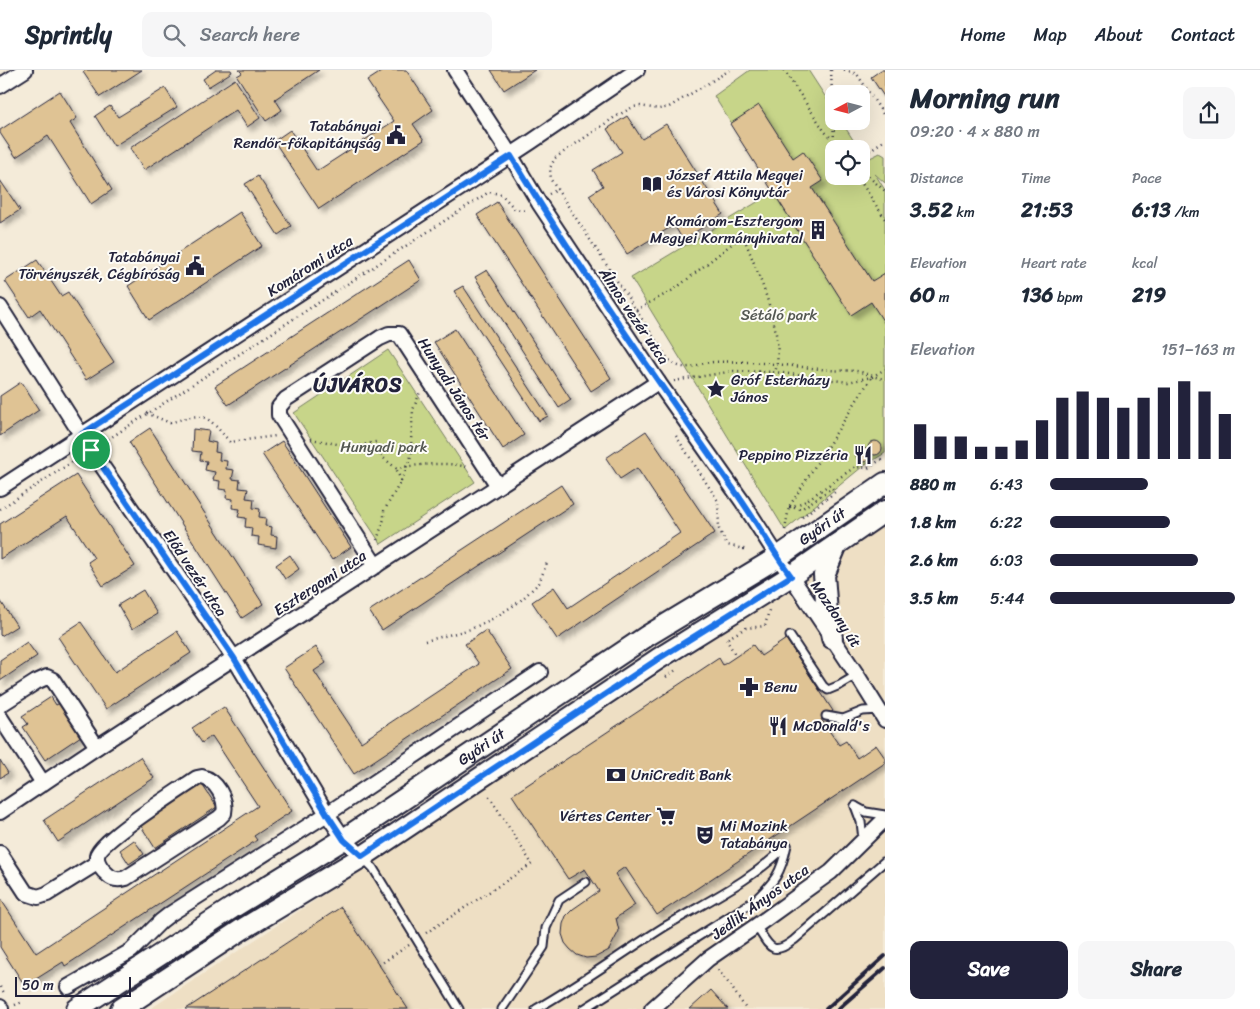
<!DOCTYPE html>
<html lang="en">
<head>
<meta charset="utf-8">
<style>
  body { margin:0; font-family:Sriracha,sans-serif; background:#f6f6f7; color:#1f2937; height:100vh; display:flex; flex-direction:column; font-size:19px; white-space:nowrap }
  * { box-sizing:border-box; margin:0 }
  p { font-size:16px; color:#747a83 }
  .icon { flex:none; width:28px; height:28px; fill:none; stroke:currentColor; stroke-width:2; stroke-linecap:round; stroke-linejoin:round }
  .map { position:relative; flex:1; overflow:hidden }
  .drawer { display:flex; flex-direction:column; background:#fff; width:375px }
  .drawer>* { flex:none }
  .needle { width:32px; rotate:263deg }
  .tools { position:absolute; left:825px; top:15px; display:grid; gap:10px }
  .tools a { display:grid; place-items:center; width:45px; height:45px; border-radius:10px; background:#fff; box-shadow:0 5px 20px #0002; font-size:25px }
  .scale { position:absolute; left:15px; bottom:12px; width:116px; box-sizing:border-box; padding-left:5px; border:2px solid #22223b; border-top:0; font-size:14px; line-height:18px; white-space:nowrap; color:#22223b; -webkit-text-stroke:4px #fdfcf7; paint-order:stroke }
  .pin { position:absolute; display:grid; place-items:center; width:42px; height:42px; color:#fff; margin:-21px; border:2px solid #fff; border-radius:50%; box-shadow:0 1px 5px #0007 }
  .round { display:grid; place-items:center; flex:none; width:52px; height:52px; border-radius:10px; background:#f6f6f7 }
  .overview { display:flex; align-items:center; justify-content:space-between; height:85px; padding:0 25px }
  h1 { font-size:28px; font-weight:800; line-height:38px }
  .metrics { display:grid; grid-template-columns:repeat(3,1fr); gap:8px; height:85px; padding:5px 25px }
  .metrics div { display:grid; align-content:center }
  .metrics b { font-size:21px; font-weight:800 }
  .metrics small { font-size:14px; font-weight:400 }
  .metrics p { font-size:14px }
  .chart { height:140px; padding:10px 25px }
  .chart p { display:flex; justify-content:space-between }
  .chart svg { width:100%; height:90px; margin-top:5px; stroke:#22223b; stroke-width:6 }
  .button { display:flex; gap:10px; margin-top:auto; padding:10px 25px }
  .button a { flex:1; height:58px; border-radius:10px; background:#22223b; color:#fff; font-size:20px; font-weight:800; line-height:58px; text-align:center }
  .button a+a { background:#f6f6f7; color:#1f2937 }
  ul { padding:0 25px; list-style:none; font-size:16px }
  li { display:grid; grid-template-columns:80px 60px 1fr; align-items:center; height:38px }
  li i { height:12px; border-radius:6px; background:#22223b }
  header { display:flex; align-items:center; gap:30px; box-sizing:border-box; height:70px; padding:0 25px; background:#fff; border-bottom:1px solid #e0e1e3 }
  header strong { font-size:24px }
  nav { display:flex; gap:28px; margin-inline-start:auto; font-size:18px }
  .search { width:350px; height:45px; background:#f6f6f7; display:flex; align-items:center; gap:12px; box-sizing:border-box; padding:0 18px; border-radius:10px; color:#747a83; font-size:19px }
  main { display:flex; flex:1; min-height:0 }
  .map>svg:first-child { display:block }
  .built { fill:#eedfc4 }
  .green { fill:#c7d589; stroke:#747c62 }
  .building { fill:#dfc394; stroke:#22223b; filter:url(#shadow) }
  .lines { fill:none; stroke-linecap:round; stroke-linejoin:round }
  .lane-casing { stroke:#22223b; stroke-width:11 }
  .street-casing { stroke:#22223b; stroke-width:18 }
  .secondary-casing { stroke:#22223b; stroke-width:24 }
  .path { stroke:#22223b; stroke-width:2.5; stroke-dasharray:1 4; stroke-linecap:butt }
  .lane { stroke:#fdfcf7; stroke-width:7 }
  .street { stroke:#fdfcf7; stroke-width:14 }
  .secondary { stroke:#fdfcf7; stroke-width:20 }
  .rail { stroke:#22223b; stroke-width:4 }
  .route-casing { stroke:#fff; stroke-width:10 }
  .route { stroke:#1a73e8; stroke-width:6 }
  .labels { text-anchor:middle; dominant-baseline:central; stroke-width:4; stroke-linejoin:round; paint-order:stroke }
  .poi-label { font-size:15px; fill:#22223b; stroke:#fdfcf7; text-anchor:start }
  .street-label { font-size:15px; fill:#22223b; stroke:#fdfcf7 }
  .park-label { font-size:15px; fill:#545852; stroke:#fdfcf7 }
  .district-label { font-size:20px; font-weight:bold; letter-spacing:1px; fill:#22223b; stroke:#fdfcf7 }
</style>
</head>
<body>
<header>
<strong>Sprintly</strong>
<div class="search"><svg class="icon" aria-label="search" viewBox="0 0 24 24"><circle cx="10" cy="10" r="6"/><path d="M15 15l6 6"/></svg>Search here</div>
<nav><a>Home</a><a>Map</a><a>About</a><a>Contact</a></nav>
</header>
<main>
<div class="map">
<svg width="885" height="939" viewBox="0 0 885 939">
  <defs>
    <filter id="shadow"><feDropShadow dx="4.5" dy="4.5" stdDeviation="2.5" flood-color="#0004"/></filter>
  </defs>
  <rect width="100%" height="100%" fill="#f4ebd9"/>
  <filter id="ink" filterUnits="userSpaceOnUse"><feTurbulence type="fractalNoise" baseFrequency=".02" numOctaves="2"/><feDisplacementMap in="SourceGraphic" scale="10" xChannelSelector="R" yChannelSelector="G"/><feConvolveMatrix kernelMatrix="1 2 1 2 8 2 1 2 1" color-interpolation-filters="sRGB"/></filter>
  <g filter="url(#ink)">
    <polygon class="built" points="885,453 885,939 150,939 746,547"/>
    <g class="green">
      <polygon points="750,0 808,0 834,40 834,51 841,51 859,79 834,79 834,106 861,106 861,83 866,90 880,83 885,86 885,113 875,104 885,120 885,383 862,397 785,460 631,208 774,122 714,26"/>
      <polygon points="388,280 475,412 381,474 294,343"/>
    </g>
    <g class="building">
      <polygon points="86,0 142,0 100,27 83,2"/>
      <polygon points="216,0 231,0 232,2 208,17 203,9"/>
      <polygon points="239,0 319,0 275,29 282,40 266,51 237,6 242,3"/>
      <polygon points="384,0 406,0 433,40 413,54 424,70 319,139 274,71 290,60 317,101 394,51 367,11"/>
      <polygon points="491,0 535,0 504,20"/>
      <polygon points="881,0 885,0 885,28 871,7"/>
      <polygon points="235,9 260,48 247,57 236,40 144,100 130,78"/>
      <polygon points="165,18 177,37 114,76 95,46 110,36 118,47"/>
      <polygon points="60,21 77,48 70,53 112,120 91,134 48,66 16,87 0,63 0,60"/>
      <polygon points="759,35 793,88 803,81 823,111 812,118 872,211 885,203 885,254 871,232 851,245 730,54"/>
      <polygon points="627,46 642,69 666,54 723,144 683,170 674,155 627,184 589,125 603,116 593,100 622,82 607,59"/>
      <polygon points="258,106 291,156 278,165 245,114"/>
      <polygon points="0,110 20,140 0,153"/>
      <polygon points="497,132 611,308 591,321 477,145"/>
      <polygon points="240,142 262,176 149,250 128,216"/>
      <polygon points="37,190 61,226 68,222 114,292 86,310 40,239 29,247 5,211"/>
      <polygon points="409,190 421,210 228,335 215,316"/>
      <polygon points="487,200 571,330 559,338 475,207"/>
      <polygon points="463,216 548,346 539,351 454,221"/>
      <polygon points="455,259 524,365 503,379 434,272"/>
      <polygon points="21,312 39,340 0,366 0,326"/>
      <polygon points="150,358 263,534 242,548 129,372"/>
      <polygon points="193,359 209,361 207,371 216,373 215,382 220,383 219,390 227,391 226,399 234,400 232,409 240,410 239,418 248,419 246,428 254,429 253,438 260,439 259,447 266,448 265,456 272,457 271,465 277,466 276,478 258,475 259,467 251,466 252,458 245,457 246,448 238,447 240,439 232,438 233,429 226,428 227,420 219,419 220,411 213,410 215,402 205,400 207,391 200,390 201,382 192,381"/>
      <polygon points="646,361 715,463 557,569 532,532 554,517 568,538 680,463 637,398 620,409 606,388"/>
      <circle cx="875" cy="378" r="7"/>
      <polygon points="282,371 351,477 332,490 262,384"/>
      <circle cx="863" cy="385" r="7"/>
      <polygon points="76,405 135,496 103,516 88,492 94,488 67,446 0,489 0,454"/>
      <polygon points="561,415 573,434 382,560 369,541"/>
      <polygon points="290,485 299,499 285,509 276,495"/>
      <polygon points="143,520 157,544 132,559 118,535"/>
      <polygon points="0,530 17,556 1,566 0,565"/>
      <polygon points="81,552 115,602 177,561 191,583 106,639 58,567"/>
      <polygon points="486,560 512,599 354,704 284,598 316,577 326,593 314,601 361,672 479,594 465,574"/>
      <polygon points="786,569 833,641 821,649 839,675 846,671 857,688 876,675 885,688 885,693 657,845 625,797 615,804 635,835 616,848 619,861 609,880 596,887 586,888 577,885 570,879 565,873 562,864 563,854 566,846 573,839 599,821 585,799 568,809 512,725 719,588 723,595 753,575 761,586"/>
      <polygon points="27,572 37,586 0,611 0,590"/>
      <polygon points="51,627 56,635 60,633 81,666 45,690 23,657 28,654 22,646"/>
      <polygon points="224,637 292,741 254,766 257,770 65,896 63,892 25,916 0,877 0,828 36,883 258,736 212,666 202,673 192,658"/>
      <polygon points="140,687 154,708 58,772 44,750"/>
      <polygon points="0,690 8,703 0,708"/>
      <polygon points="201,713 217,737 155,778 139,753"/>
      <polygon points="134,770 144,784 129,794 120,780"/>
      <polygon points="341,837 408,939 186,939"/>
      <polygon points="711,920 728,939 690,939"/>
    </g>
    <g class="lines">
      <g class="lane-casing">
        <g id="lane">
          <polyline points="790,566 823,616 828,620 840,615 857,605"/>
          <polyline points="826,646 843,649 863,641 879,640"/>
          <polyline points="855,736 861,752 863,769"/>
          <polyline points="855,736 866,742 885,745"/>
          <polyline points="363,788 373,798 459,939"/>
          <path d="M756,856c13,19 15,32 38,14l91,-79"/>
          <polyline points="502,939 544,877 546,858 559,830 586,812"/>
          <path d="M536,939c44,-25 85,-55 128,-82 43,-26 88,-46 123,-82"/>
          <path d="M584,939l170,-108c21,-20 27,-27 33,-56"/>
        </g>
      </g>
      <g class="street-casing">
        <g id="street">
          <polyline points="455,0 511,86 539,133 658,312 742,431 778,487 857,605 885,650"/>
          <polyline points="0,16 25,0"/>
          <polyline points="0,237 91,380 234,588 327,744 344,769 362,787"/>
          <polyline points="0,418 531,72 637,0"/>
          <polyline points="376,496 279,345 279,337 286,329 380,268 389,264 399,264 498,416"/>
          <polyline points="0,635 36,612 47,607 53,610 97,677"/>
          <polyline points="0,647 43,713"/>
          <path d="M202,707c14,3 25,22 22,36l-5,5 -93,60c-7,2 -13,2 -18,-3 -5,-4 -12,-12 -11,-19 2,-15 84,-67 100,-78z"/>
          <polyline points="0,742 97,677 658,312"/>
          <polyline points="0,783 26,823 38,827 47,824 97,793"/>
          <polyline points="68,917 131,881 161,851 170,844 327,744 540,602"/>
          <polyline points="0,937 1,939"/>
          <polyline points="652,939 708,889 756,856 831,802 885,749"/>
        </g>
      </g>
      <g class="secondary-casing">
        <g id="secondary">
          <polyline points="832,568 827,543 824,505 837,474"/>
          <path id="s1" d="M77,939l155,-101 112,-69 303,-203 131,-79 107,-74"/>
          <polyline points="121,939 241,860 362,787 658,589 791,506 885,441"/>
        </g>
      </g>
      <g class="path">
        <path d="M730,0l-61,37 -10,2 -19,-3 -7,1 -18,10 -60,41 -5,10 1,12 117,179c18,16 26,4 46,3 38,-2 77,4 115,8 9,1 18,0 27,1 8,1 19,7 29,8"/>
        <polyline points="784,0 825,62 834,71"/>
        <polyline points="831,0 834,71 839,79"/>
        <polyline points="844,0 857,4 885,47"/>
        <polyline points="861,86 885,70"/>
        <polyline points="861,100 885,121"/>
        <polyline points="857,106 885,149"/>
        <polyline points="549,124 557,120"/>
        <path d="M636,240l39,-21 68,-54c13,35 44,100 32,137"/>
        <polyline points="674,311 734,301 775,302 848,312 872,307 885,299"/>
        <path d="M147,343l23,10c36,-12 35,-9 60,19l46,-6"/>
        <polyline points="676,366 718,431 719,459 727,475 748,480"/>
        <path d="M311,369l42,8 23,-5 5,14 15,12c22,-3 49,-7 71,-1"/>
        <polyline points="104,372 489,122 501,124 515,139 527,141"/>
        <polyline points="401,411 412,384 411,371 413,340 420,322"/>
        <polyline points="789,437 801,439 832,418 835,422 801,448"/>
        <polyline points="790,437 804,432 855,397 868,398 885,387"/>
        <polyline points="0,439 80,387"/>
        <polyline points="785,460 789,437 871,308"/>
        <polyline points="377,470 384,449 384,441 401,411 396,398"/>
        <polyline points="728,568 746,558 765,556 769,540"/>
        <polyline points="726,569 736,586"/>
        <polyline points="425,571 471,559 494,548 519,532 539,513 548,490"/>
        <polyline points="666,607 676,600"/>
        <polyline points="426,863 532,794 488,724"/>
        <polyline points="379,895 409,875"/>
        <polyline points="718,900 730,915 746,939"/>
        <polyline points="0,917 5,924"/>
        <polyline points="15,935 22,932"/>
      </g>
      <use href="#lane" class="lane"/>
      <use href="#street" class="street"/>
      <use href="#secondary" class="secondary"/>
      <g class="rail">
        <polyline points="826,939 885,886"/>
        <polyline points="838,939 885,898"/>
      </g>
    </g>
  </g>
  <g class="lines" filter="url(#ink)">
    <g class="route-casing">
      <path id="route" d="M511,86c70,116 148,227 226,338 19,27 35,56 54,82l-133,83 -296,197 -18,-16 -17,-26 -93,-156 -143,-208 -9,-16z"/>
    </g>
    <use href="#route" class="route"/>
  </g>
  <defs>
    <g id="civic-bare" transform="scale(1.5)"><path d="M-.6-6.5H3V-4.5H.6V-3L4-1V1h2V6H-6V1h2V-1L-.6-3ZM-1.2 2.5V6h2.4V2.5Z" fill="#22223b" stroke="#fdfcf7" stroke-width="2.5" paint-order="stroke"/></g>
    <g id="library-bare" transform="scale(1.5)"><path d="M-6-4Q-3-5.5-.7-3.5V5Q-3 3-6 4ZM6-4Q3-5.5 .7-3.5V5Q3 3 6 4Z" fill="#22223b" stroke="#fdfcf7" stroke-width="2.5" paint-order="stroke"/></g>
    <g id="building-bare" transform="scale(1.5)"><path d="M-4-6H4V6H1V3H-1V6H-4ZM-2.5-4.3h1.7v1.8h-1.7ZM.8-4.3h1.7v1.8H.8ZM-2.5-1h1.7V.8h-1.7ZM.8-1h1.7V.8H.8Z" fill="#22223b" stroke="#fdfcf7" stroke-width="2.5" paint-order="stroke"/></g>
    <g id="sight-bare" transform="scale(1.5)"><path d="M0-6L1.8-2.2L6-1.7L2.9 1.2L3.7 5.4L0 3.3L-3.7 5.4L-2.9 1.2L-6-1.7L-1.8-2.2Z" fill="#22223b" stroke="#fdfcf7" stroke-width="2.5" paint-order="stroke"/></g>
    <g id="restaurant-bare" transform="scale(1.5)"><path d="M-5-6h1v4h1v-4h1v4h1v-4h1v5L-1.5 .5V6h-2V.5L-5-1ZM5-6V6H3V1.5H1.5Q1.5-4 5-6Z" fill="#22223b" stroke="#fdfcf7" stroke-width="2.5" paint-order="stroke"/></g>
    <g id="pharmacy-bare" transform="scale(1.5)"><path d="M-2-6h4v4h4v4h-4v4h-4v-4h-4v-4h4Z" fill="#22223b" stroke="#fdfcf7" stroke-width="2.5" paint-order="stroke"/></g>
    <g id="bank-bare" transform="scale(1.5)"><path d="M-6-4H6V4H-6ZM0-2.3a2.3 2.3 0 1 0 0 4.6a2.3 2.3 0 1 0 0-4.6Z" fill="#22223b" stroke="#fdfcf7" stroke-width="2.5" paint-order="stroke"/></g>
    <g id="supermarket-bare" transform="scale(1.5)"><path d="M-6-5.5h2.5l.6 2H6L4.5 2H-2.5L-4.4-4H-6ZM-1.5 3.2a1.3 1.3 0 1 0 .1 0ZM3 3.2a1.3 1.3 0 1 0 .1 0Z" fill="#22223b" stroke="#fdfcf7" stroke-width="2.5" paint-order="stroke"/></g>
    <g id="theatre-bare" transform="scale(1.5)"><path d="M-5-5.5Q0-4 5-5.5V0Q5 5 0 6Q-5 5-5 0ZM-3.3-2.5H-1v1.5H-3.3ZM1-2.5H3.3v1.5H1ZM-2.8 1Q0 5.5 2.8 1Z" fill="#22223b" stroke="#fdfcf7" stroke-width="2.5" paint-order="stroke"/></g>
  </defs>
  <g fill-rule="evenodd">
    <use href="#civic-bare" x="396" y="65"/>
    <use href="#library-bare" x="652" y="114"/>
    <use href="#building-bare" x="818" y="160"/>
    <use href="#civic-bare" x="195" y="196"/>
    <use href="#sight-bare" x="716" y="319"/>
    <use href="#restaurant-bare" x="863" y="385"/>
    <use href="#pharmacy-bare" x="749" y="617"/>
    <use href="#restaurant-bare" x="778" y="656"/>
    <use href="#bank-bare" x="616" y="705"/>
    <use href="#supermarket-bare" x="666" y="746"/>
    <use href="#theatre-bare" x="705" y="765"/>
  </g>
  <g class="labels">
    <g class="poi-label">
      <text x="381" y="56" text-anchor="end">Tatabányai<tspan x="381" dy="17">Rendőr-főkapitányság</tspan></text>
      <text x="667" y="105">József Attila Megyei<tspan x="667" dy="17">és Városi Könyvtár</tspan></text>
      <text x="803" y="151" text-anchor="end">Komárom-Esztergom<tspan x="803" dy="17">Megyei Kormányhivatal</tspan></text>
      <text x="180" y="187" text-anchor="end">Tatabányai<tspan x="180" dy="17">Törvényszék, Cégbíróság</tspan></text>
      <text x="731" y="310">Gróf Esterházy<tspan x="731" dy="17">János</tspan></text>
      <text x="848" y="385" text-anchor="end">Peppino Pizzéria</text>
      <text x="764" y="617">Benu</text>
      <text x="793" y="656">McDonald's</text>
      <text x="631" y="705">UniCredit Bank</text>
      <text x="651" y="746" text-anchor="end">Vértes Center</text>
      <text x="720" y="756">Mi Mozink<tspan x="720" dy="17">Tatabánya</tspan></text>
    </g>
    <g class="street-label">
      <text transform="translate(310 196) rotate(-33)">Komáromi utca</text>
      <text transform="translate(634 246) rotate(56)">Álmos vezér utca</text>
      <text transform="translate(454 319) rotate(57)">Hunyadi János tér</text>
      <text stroke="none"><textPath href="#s1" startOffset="888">Győri út</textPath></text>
      <text transform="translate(195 503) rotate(56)">Előd vezér utca</text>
      <text transform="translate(320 513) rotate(-33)">Esztergomi utca</text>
      <text transform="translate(836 544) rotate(56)">Mozdony út</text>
      <text stroke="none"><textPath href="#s1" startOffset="482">Győri út</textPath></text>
      <text transform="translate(760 832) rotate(-36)">Jedlik Ányos utca</text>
    </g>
    <g class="park-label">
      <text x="779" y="245">Sétáló park</text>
      <text x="384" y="377">Hunyadi park</text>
    </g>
    <g class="district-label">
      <text x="358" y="315">ÚJVÁROS</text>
    </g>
  </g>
</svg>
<div class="tools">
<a><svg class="needle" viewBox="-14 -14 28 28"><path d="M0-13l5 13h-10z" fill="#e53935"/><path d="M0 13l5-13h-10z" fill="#747a83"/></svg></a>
<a><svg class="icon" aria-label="locate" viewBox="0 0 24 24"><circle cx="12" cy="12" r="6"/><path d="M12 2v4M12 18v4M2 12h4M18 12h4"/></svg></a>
</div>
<div class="scale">50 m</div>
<div class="pin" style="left:91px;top:380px;background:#1e9e55"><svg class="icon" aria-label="arrive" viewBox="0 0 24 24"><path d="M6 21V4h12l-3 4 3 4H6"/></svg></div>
</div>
<section class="drawer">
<div class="overview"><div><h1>Morning run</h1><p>09:20 · 4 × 880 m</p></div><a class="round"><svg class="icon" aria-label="share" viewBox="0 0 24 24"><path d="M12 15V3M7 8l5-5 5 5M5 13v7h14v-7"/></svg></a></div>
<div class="metrics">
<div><p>Distance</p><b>3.52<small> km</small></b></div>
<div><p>Time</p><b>21:53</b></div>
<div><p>Pace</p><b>6:13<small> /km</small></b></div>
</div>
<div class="metrics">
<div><p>Elevation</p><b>60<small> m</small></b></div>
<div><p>Heart rate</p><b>136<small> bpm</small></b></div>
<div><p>kcal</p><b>219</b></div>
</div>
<div class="chart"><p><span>Elevation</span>151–163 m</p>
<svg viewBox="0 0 160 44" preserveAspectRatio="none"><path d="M5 44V27M15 44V33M25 44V33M35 44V38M45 44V38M55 44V35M65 44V25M75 44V14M85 44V11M95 44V14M105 44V19M115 44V14M125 44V9M135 44V6M145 44V11M155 44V22"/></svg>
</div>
<ul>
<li><b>880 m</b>6:43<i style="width:53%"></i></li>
<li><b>1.8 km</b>6:22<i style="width:65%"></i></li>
<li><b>2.6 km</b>6:03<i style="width:80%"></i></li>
<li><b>3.5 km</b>5:44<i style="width:100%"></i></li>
</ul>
<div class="button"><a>Save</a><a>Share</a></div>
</section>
</main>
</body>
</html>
